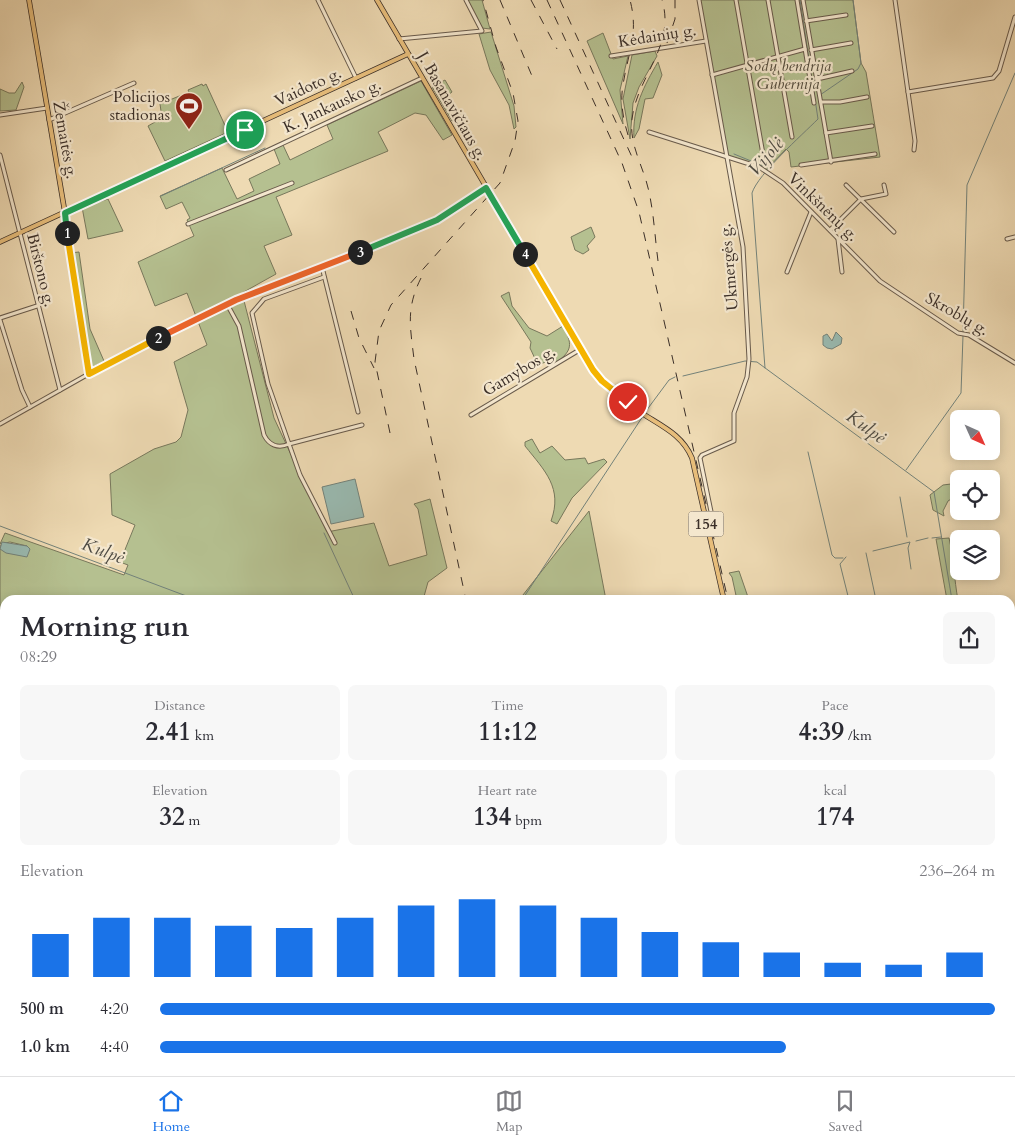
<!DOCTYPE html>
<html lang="en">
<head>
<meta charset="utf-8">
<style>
  body { margin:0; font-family:Cardo,serif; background:#f7f7f7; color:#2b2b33; height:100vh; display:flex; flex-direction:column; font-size:19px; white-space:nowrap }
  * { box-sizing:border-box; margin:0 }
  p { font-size:16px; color:#7c7c81 }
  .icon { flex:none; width:28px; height:28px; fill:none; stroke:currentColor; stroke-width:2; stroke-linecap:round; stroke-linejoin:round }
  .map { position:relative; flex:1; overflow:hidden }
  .side { position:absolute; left:0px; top:595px; width:1015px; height:481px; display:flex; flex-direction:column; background:#fff; border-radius:15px 15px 0 0; box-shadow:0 2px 12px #0003 }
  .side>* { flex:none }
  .needle { width:32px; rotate:135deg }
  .fabs { position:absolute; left:950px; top:410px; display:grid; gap:10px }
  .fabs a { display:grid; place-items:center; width:50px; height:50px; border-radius:8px; background:#fff; box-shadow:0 2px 12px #0003; font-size:25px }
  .pin { position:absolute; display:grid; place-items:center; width:42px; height:42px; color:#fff; margin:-21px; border:2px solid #fff; border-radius:50%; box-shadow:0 1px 5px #0007 }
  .km { position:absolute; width:25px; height:25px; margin:-12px; border-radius:50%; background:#222; color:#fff; font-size:14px; line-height:25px; text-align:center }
  .round { display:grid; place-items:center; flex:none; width:52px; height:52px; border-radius:8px; background:#f7f7f7 }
  .summary { display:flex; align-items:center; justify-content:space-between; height:85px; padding:0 20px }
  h1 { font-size:28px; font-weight:600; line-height:38px }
  .figures { display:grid; grid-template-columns:repeat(3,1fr); gap:8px; height:85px; padding:5px 20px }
  .figures div { display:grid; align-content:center; border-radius:8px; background:#f7f7f7; text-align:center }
  .figures b { font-size:25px; font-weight:600 }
  .figures small { font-size:14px; font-weight:400 }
  .figures p { font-size:14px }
  .chart { height:140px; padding:10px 20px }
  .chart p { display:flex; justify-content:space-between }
  .chart svg { width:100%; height:90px; margin-top:5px; stroke:#1a73e8; stroke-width:6 }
  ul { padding:0 20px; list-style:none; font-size:16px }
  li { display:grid; grid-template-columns:80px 60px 1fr; align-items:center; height:38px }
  li i { height:12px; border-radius:6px; background:#1a73e8 }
  .tabs { display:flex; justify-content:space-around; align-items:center; height:70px; border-top:1px solid #e1e1e2; background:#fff; font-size:14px; color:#7c7c81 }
  .tabs a { display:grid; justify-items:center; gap:2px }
  .tabs .on { color:#1a73e8 }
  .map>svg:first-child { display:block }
  .green { fill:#b5c090; stroke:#78785c }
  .water { fill:#99bab1; stroke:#73827a }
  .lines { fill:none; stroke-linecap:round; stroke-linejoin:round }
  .stream { stroke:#73827a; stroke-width:1 }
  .minor-casing { stroke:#685a4b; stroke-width:5 }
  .major-casing { stroke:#3b2f28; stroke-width:5.5 }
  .highway-casing { stroke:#3b2f28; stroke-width:7 }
  .minor { stroke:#f4e7ce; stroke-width:3 }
  .major { stroke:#e7bd7a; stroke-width:4 }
  .highway { stroke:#e7bd7a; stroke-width:5 }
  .rail { stroke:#3b2f28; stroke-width:1; stroke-dasharray:9 9; stroke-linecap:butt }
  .split-1-casing { stroke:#fff; stroke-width:10 }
  .split-2-casing { stroke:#fff; stroke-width:10 }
  .split-3-casing { stroke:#fff; stroke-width:10 }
  .split-4-casing { stroke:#fff; stroke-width:10 }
  .split-5-casing { stroke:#fff; stroke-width:10 }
  .split-1 { stroke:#22a559; stroke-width:6 }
  .split-2 { stroke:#f5b400; stroke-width:6 }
  .split-3 { stroke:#f0652b; stroke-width:6 }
  .split-4 { stroke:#22a559; stroke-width:6 }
  .split-5 { stroke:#f5b400; stroke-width:6 }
  .labels { text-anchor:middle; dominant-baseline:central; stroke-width:4.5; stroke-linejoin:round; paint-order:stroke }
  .shield { fill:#f4e7ce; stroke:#72665a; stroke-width:1 }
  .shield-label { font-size:15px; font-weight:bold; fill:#3b2f28 }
  .street-label { font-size:16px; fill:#3b2f28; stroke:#f4e7ce }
  .park-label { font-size:16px; font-style:italic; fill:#534c3d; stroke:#f4e7ce }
  .poi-label { font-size:16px; fill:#3b2f28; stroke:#f4e7ce; text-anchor:end }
  .water-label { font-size:18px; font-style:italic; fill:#4e4b43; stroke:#f4e7ce }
</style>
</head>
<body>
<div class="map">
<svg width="1015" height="1076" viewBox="0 0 1015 1076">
  <rect width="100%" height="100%" fill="#eedab3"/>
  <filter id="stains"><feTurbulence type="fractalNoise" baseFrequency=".004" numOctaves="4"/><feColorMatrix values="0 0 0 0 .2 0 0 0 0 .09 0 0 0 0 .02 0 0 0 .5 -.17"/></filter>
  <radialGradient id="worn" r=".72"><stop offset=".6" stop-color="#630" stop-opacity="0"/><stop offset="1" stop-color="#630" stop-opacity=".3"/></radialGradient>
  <g class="green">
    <polygon points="467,0 482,0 490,29 482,28"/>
    <polygon points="699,0 853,0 861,63 866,72 880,157 791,167 789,152 786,149 765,171 753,164 727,155"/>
    <polygon points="491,32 514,106 516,127 514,129 509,105 490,70 479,34"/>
    <polygon points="603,33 613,59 628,56 620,90 623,124 587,41"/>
    <polygon points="655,51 657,56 639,87 633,103 630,139 623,99 632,55"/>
    <path d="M658,62l4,13 -9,23 -8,1 -6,30 -5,9c-2,-30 10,-52 24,-76z"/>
    <polygon points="445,80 452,92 448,95 460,115 460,118 452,121 432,87"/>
    <polygon points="421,81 452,135 443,140 426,115 415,113 378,132 388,151 276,197 292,235 264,246 276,274 242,293 274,418 327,532 374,523 389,566 427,555 418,509 414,504 430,499 447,568 428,582 423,600 5,600 5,660 0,660 0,545 0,549 27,546 10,542 0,544 5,533 124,575 128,565 120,562 135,525 112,515 110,474 154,449 176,442 181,437 188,410 174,362 207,345 187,293 155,306 138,262 194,236 187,220 190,218 182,202 166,209 160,196 222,168 237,199 254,191 249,179 280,164 274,149 283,145 290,160 333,139 327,125"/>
    <polygon points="22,82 24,87 16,110 0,111 0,89 9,93 15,93"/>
    <polygon points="202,84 203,86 206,84 228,132 165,161 148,126 162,118 160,104 189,92 188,90"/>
    <polygon points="108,199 123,231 88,239 82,207"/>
    <polygon points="591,227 595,237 587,246 589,250 583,254 575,250 571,237"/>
    <polygon points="79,252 90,329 104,361 91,368 70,253"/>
    <path d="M509,292l3,14 17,22 18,8 16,-10c12,22 7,26 -11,40l-4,-5 -10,4 -8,-17 1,-6 -30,-46z"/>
    <path d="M532,439l8,14 12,-7 13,14 20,-2 3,6 16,-5 3,3 -35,36 -15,26 -6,-3c12,-33 -6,-50 -26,-75v-4z"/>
    <polygon points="951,484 955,486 959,494 948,501 943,511 944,516 933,510 930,495 943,485"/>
    <polygon points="589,511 606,600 519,600"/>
    <path d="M949,538c5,21 5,41 9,62h-11l-11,-61z"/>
    <polygon points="739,571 749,600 737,600 732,577 729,573"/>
    <polygon points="1010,902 1015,931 1015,995 1010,993 1013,986 1010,966"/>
    <polygon points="5,941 5,1071 45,1071 46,1076 0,1076 0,942"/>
    <rect x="280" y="1071" width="117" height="5"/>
    <polygon points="629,1071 663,1071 662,1076 629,1076"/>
  </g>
  <g class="water">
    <polygon points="836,332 842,338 841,344 832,349 827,348 823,345 823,336 827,334 832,341"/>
    <polygon points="355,479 364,517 331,524 322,487"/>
    <polygon points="2,542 27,546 30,549 27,557 6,553 0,549"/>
  </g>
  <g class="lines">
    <g class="stream">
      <polyline points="820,95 858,69 861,63 853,0"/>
      <polyline points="734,154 768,168"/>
      <polyline points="161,196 265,148"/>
      <polyline points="963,332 967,185 1015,73"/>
      <path d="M765,368l-13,-175c6,-19 50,-58 66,-74l-18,-119"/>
      <polyline points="683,376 745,361 757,362 934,492 952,600"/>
      <polyline points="646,411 669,380 675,377"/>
      <polyline points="808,452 832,555 835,558 843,558"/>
      <polyline points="906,470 961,393 963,336"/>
      <polyline points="900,497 907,537"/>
      <polyline points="0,526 197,600"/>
      <polyline points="324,533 355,600"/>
      <polyline points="932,538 941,537"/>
      <polyline points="916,541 928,538"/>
      <polyline points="873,551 910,542 908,548 911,569"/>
      <polyline points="866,553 876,600"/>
      <polyline points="846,557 840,564 848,596 846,600"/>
      <polyline points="522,600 643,416"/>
      <polyline points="1010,686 1015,685"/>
      <polyline points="1010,940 1015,971"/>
      <polyline points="1010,991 1015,991"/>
      <polyline points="283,1076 283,1071"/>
      <polyline points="659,1076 660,1071"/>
    </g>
    <g class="minor-casing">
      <g id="minor">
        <polyline points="318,0 356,78"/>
        <polyline points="699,0 743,247 749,359 747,377 734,413 734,441 702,455 700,458 715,531"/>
        <polyline points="736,0 764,160"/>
        <polyline points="768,0 792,137"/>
        <polyline points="797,0 814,103"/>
        <polyline points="803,0 831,162"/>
        <polyline points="895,0 908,92 993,78 999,71 1015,17"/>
        <polyline points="806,21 846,15"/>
        <polyline points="399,39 482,31 466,0"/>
        <polyline points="811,50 851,43"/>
        <polyline points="611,56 706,41"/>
        <polyline points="712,75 805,49"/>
        <polyline points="817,79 852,71"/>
        <polyline points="908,92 915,141 914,150"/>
        <polyline points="821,102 840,102 867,97"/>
        <polyline points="0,115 47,108"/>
        <polyline points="49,120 134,83"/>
        <polyline points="649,132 759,167 783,183 880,281 958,333 969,335 1015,363"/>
        <polyline points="826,133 872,126"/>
        <polyline points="0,155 60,390"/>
        <polyline points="801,165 875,154"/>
        <polyline points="226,170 422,78"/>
        <polyline points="846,185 894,232"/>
        <polyline points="65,213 89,374"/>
        <polyline points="188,224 292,183"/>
        <polyline points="830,230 861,199 886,194 884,185"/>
        <polyline points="838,239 842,272"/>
        <polyline points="1007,239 1015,237"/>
        <polyline points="322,267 358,412"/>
        <polyline points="787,272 811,212"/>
        <polyline points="324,277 264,299 252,313 268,384 289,444 362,425"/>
        <path d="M227,304l12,22 25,109c5,10 14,14 25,9l11,31 35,68"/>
        <polyline points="0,318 37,306"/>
        <polyline points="0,320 22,390 30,407"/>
        <polyline points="471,415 581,349"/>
        <polyline points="0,424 108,363 215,310 437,220 486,187"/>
        <polyline points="572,1071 572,1076"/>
        <polyline points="785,1071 787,1076"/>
      </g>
    </g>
    <g class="major-casing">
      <g id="major">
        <polyline points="29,0 65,213"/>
        <path d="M377,0l216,370c13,16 30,30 47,42 21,14 42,22 52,46l32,142"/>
        <polyline points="0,242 408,54"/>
        <polyline points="886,1071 889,1076"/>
      </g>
    </g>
    <g class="highway-casing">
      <g id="highway">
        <polyline points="0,866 5,882"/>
        <polyline points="62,1071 64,1076"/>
      </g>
    </g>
    <use href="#minor" class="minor"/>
    <use href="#major" class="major"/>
    <use href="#highway" class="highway"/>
    <g class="rail">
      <polyline points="500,0 532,76"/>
      <polyline points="531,0 557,49"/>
      <polyline points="547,0 622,163 639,212 728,600"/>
      <polyline points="560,0 632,157"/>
      <polyline points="667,43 675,19 675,0"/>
      <path d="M628,135c-5,-16 -8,-33 -5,-50 5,-33 16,-51 7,-85"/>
      <path d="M658,261c-3,-23 -4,-46 -9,-69 -5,-25 -20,-46 -17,-73 5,-43 44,-73 30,-119"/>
      <path d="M421,278c-15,30 -11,48 -7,81l52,241"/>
      <polyline points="351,311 359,338 374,368"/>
      <polyline points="390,433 375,362 379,331 391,305 500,183 515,141 518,121 513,93 496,47 483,0"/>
      <polyline points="834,1071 835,1076"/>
    </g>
  </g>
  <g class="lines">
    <g class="split-1-casing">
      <polyline id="split-1" points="67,233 65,213 245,130"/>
    </g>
    <g class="split-2-casing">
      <polyline id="split-2" points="67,233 89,374 158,338"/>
    </g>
    <g class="split-3-casing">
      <polyline id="split-3" points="158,338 236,300 360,252"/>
    </g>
    <g class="split-4-casing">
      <polyline id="split-4" points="360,252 437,220 486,188 525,254"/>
    </g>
    <g class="split-5-casing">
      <polyline id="split-5" points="525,254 593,370 602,381 628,402"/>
    </g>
    <use href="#split-1" class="split-1"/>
    <use href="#split-2" class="split-2"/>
    <use href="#split-3" class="split-3"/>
    <use href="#split-4" class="split-4"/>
    <use href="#split-5" class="split-5"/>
  </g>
  <defs>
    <g id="stadium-pin" transform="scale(1.4375)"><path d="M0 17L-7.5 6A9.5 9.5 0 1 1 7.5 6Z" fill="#8f2418" stroke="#f4e7ce"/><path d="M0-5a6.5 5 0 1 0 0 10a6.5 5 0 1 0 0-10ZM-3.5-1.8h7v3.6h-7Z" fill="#fff"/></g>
  </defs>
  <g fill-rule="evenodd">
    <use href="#stadium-pin" x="189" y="106"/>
  </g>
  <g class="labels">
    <rect class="shield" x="688.5" y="511.5" width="35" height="25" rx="4"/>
    <g class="shield-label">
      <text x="706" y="524">154</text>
    </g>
    <g class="street-label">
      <text transform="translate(657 36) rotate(-9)">Kėdainių g.</text>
      <text transform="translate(308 87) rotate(-25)">Vaidoto g.</text>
      <text transform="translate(332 106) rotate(-25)">K. Jankausko g.</text>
      <text transform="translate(452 106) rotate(60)">J. Basanavičiaus g.</text>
      <text transform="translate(65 140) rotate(80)">Žemaitės g.</text>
      <text transform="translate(823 207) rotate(44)">Vinkšnėnų g.</text>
      <text transform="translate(729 267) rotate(-95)">Ukmergės g.</text>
      <text transform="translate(41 270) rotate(76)">Birštono g.</text>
      <text transform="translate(957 314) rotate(30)">Skroblų g.</text>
      <text transform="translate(519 371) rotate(-31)">Gamybos g.</text>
    </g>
    <g class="park-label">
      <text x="788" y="66">Sodų bendrija<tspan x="788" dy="18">Gubernija</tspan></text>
    </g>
    <g class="poi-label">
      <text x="170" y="97">Policijos<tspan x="170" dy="18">stadionas</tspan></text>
    </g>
    <g class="water-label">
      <text transform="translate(766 157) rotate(-49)">Vijolė</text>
      <text transform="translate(866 427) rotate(36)">Kulpė</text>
      <text transform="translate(103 551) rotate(20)">Kulpė</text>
    </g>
  </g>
  <rect width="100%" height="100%" filter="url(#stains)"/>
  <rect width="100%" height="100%" fill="url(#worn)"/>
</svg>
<div class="fabs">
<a><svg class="needle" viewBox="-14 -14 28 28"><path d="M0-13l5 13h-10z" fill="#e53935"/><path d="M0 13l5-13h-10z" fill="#7c7c81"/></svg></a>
<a><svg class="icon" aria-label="locate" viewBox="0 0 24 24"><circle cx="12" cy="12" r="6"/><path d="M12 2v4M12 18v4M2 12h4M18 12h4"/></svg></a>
<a><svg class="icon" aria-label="layers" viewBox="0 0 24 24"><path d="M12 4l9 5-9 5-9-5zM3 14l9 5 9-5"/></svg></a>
</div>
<div class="pin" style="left:245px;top:130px;background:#1e9e55"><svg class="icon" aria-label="arrive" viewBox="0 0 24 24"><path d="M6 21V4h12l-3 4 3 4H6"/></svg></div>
<div class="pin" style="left:628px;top:402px;background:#d93025"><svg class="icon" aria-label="check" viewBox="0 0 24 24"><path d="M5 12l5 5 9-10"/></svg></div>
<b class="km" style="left:67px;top:233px">1</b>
<b class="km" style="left:158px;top:338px">2</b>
<b class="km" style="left:360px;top:252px">3</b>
<b class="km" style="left:525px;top:254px">4</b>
<section class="side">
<div class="summary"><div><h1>Morning run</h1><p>08:29</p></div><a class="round"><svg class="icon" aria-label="share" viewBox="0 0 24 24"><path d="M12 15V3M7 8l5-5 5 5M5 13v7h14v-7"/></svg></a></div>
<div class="figures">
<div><p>Distance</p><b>2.41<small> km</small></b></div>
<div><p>Time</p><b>11:12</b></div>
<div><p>Pace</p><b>4:39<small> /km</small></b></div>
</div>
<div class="figures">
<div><p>Elevation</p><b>32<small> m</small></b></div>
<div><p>Heart rate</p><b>134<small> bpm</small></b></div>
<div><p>kcal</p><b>174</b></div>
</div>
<div class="chart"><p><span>Elevation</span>236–264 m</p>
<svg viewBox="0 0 160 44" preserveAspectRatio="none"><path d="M5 44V23M15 44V15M25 44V15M35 44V19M45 44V20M55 44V15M65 44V9M75 44V6M85 44V9M95 44V15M105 44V22M115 44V27M125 44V32M135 44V37M145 44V38M155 44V32"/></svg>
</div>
<ul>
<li><b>500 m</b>4:20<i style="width:100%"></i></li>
<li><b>1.0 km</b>4:40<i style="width:75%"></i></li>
</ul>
</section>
</div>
<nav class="tabs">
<a class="on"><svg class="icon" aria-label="home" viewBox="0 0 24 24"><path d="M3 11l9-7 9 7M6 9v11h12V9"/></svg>Home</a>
<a><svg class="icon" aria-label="map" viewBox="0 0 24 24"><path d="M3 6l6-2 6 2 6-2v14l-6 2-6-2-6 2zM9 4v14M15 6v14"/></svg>Map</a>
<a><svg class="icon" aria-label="saved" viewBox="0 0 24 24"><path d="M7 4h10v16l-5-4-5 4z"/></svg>Saved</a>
</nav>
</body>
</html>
